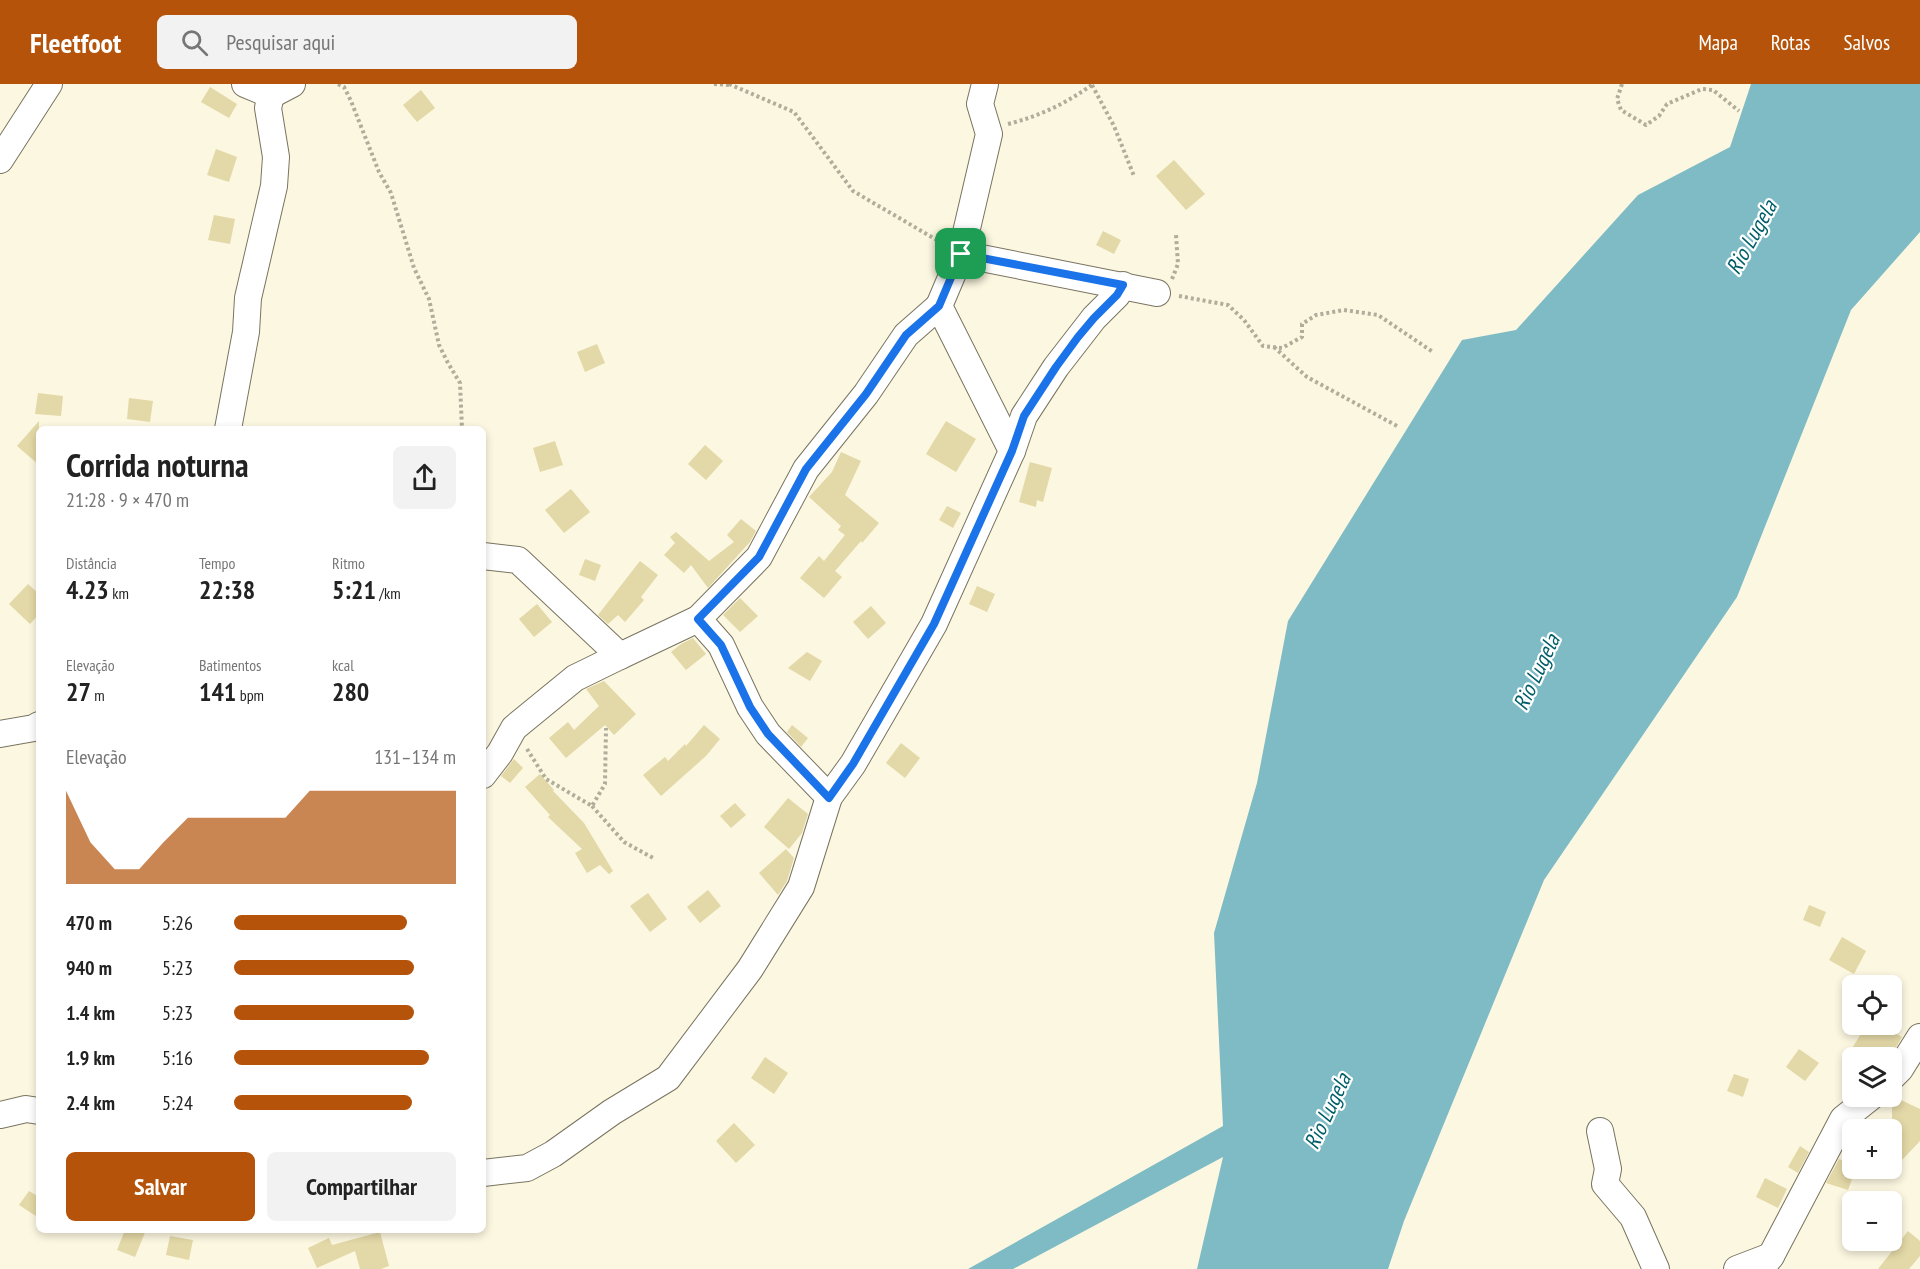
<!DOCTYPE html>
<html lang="pt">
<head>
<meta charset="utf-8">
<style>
  body { margin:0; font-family:"PT Sans Narrow",sans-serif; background:#f2f2f2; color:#222; height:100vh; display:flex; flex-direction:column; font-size:22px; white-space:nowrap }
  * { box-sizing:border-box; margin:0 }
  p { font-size:20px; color:#767676 }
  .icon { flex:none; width:33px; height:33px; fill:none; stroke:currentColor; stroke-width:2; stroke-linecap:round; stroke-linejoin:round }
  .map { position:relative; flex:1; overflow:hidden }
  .panel { position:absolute; left:36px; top:342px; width:450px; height:807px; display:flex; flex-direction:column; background:#fff; border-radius:9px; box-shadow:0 3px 9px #0003 }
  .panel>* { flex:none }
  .buttons { position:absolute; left:1842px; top:891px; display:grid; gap:12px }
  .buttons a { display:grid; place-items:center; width:60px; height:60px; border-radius:9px; background:#fff; box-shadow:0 3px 9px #0003; font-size:30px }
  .pin { position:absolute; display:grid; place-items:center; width:51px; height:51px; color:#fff; margin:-26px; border-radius:12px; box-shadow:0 3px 9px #0006 }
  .round { display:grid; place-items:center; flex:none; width:63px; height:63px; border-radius:9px; background:#f2f2f2 }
  .head { display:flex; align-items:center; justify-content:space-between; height:102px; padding:0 30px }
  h1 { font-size:33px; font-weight:600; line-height:45px }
  .figures { display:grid; grid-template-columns:repeat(3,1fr); gap:9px; height:102px; padding:6px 30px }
  .figures div { display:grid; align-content:center }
  .figures b { font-size:26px; font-weight:600 }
  .figures small { font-size:16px; font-weight:400 }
  .figures p { font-size:16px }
  .chart { height:168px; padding:12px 30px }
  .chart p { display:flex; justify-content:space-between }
  .chart svg { width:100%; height:108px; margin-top:6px; fill:#b45309; opacity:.7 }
  .action { display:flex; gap:12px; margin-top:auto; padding:12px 30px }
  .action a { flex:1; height:69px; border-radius:9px; background:#b45309; color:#fff; font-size:24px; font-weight:600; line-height:69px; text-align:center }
  .action a+a { background:#f2f2f2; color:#222 }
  ul { padding:0 30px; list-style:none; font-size:20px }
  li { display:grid; grid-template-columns:96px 72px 1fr; align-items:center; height:45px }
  li i { height:15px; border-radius:8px; background:#b45309 }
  header { display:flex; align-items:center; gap:36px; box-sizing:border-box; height:84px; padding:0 30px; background:#b45309; color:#fff }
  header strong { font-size:28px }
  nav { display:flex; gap:33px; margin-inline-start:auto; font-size:21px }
  .search { width:420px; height:54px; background:#f2f2f2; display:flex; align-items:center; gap:15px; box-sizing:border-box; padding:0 21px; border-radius:9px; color:#767676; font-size:22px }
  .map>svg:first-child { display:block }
  .water { fill:#7ebbc5 }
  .building { fill:#e3d8a7 }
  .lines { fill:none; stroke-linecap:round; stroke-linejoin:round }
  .minor-casing { stroke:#797460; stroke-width:28 }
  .path { stroke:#b0ad9b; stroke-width:4; stroke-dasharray:3 3; stroke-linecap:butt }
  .minor { stroke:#fff; stroke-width:26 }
  .route-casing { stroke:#fff; stroke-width:12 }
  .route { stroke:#1a73e8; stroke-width:8 }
  .labels { text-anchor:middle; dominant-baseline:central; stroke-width:4.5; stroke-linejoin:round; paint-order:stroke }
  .water-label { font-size:22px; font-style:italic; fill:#005e69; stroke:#fff }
</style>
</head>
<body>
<header>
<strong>Fleetfoot</strong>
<div class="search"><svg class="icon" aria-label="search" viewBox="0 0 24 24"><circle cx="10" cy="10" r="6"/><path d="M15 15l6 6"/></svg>Pesquisar aqui</div>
<nav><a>Mapa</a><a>Rotas</a><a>Salvos</a></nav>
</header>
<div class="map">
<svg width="1920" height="1185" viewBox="0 0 1920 1185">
  <rect width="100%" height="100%" fill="#fcf7e0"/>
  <polygon class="water" points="1751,0 1920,0 1920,148 1851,226 1737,513 1544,796 1404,1137 1388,1185 1197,1185 1223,1073 1013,1185 968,1185 1223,1042 1214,849 1257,699 1288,537 1462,256 1516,246 1638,111 1730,63"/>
  <g class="building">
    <polygon points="210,3 237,20 229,34 201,18"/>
    <polygon points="421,6 435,24 417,38 403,21"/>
    <polygon points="216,65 237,73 229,98 207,91"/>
    <polygon points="1174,76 1205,110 1186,126 1156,92"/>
    <polygon points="214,131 235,135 230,160 208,156"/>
    <polygon points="1103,147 1121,156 1114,170 1096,161"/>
    <polygon points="597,260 605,279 585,288 577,268"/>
    <polygon points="38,309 63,312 61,332 35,330"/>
    <polygon points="129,314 153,317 150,338 127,335"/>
    <polygon points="39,337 39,381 17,362"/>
    <polygon points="946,337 976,355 956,388 926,370"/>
    <polygon points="555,357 563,381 540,388 533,364"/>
    <polygon points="705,361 723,377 706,396 688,380"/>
    <polygon points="841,368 861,377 845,411 879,439 862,459 861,457 835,487 842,493 824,514 800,494 819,472 824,477 845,451 838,446 841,442 809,413 832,388"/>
    <polygon points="1030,378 1052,384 1043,418 1037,416 1036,423 1019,418"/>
    <polygon points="571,405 590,428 564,449 545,426"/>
    <polygon points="947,422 961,429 953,444 939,436"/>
    <polygon points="741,435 756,447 750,458 708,504 691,481 684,489 664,471 675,459 670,453 676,448 709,477 734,458 727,451"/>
    <polygon points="585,475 601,481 595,497 579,491"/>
    <polygon points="640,477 658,491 641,513 644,516 625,538 618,531 608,540 598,531"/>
    <polygon points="28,500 39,510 39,530 30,540 9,520"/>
    <polygon points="977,502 995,510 987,528 969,520"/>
    <polygon points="740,514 758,532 740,548 723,531"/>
    <polygon points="537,520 552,538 534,553 519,535"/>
    <polygon points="871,522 886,539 868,555 853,538"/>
    <polygon points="693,554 706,570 686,586 671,568 681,560"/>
    <polygon points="807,568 822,577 810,597 788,584"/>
    <polygon points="604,597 636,630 614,651 605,641 566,674 549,654 568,638 574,646 599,622 586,605"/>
    <polygon points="704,641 720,655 706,672 661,712 643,691 665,673 668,677 685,660 686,662"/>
    <polygon points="792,641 808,654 801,663 787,648"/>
    <polygon points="901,659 920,674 905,694 886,679"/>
    <polygon points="514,675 523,684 510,699 501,692"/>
    <polygon points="540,690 554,706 553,707 584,739 613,787 609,790 600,781 587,789 575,769 582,765 548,733 550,731 525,703"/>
    <polygon points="788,714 808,730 802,749 789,765 764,743"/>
    <polygon points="735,719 746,731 731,744 720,732"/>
    <polygon points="786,765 794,774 787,797 778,811 759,789"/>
    <polygon points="708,806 721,822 700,839 687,823"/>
    <polygon points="648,809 667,835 650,848 630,822"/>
    <polygon points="1809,821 1826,828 1820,843 1803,836"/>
    <polygon points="1842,853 1866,867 1854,890 1829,876"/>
    <polygon points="1867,940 1880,940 1902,953 1890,974 1877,967 1873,974 1846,974"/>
    <polygon points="1799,965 1819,979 1805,997 1786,983"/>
    <polygon points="765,973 788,989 774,1010 751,994"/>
    <polygon points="1734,990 1749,995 1743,1013 1727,1007"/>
    <polygon points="1901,1016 1920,1025 1920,1057 1902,1076 1892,1070 1892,1019 1898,1022"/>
    <polygon points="734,1039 755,1061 736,1079 716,1057"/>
    <polygon points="1800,1062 1809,1068 1798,1089 1788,1083"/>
    <polygon points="1839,1075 1852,1080 1852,1084 1856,1084 1848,1106 1826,1099"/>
    <polygon points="1765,1094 1787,1105 1778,1124 1756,1113"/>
    <polygon points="29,1107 39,1113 39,1134 19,1121"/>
    <polygon points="125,1146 146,1146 135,1173 117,1166"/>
    <polygon points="1908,1147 1920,1157 1920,1172 1909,1185 1878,1185"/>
    <polygon points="380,1148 389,1182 381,1185 360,1185 355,1167 317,1184 308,1164 329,1154 332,1161"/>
    <polygon points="170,1152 193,1156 189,1176 166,1171"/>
  </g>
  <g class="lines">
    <g class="minor-casing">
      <g id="minor">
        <polyline points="245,0 271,11 292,0"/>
        <polyline points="985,0 980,20 989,50 961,170 1157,209"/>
        <polyline points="0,76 49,0"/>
        <polyline points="228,345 246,248 248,214 274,102 276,73 268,24 271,11"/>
        <polyline points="1012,367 1024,332 1056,283 1094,234 1117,211 1123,201"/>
        <polyline points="483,472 518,476 620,572 575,594 514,644 500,669 483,691"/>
        <polyline points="698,535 721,561 750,623 768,650 829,713 853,680 934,540 1012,367 939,222 961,170"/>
        <polyline points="620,572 698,535 759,473 806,385 866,310 906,251 939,222"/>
        <polyline points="0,650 34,644 39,641"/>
        <polyline points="1892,993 1900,985 1920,953"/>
        <polyline points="0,1031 26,1025 39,1027"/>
        <polyline points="1600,1047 1608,1085 1605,1100 1633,1133 1656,1185"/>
        <polyline points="483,1089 527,1084 553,1070 612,1028 668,994 750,885 801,803 829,713"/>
        <polyline points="1737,1185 1771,1172"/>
        <polyline points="1761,1185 1771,1172 1843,1035 1872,1012"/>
      </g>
    </g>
    <g class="path">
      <polyline points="338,0 344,3 351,17 379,88 391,109 414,184 429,215 439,261 448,279 460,299 462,345"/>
      <polyline points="714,0 730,1"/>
      <polyline points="729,0 794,28 853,107 942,159"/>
      <polyline points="1622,0 1617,15 1621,26 1646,41 1659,32 1667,20 1702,5 1713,6 1739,27"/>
      <polyline points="1092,1 1114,42 1134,92"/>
      <path d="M1008,40c32,-8 59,-21 85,-40"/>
      <polyline points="1172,195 1178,180 1176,151"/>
      <polyline points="1179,212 1228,221 1244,236 1263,262 1282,264 1302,253 1302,240 1316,231 1344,226 1378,231 1433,268"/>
      <polyline points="1274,263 1307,293 1399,343"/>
      <polyline points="527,665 546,695 592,722 605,700 606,644"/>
      <polyline points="592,722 624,758 655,775"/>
    </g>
    <use href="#minor" class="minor"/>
  </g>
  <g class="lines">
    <g class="route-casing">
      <polygon id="route" points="961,170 1123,201 1117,211 1094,234 1078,253 1056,283 1024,332 1012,367 934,540 853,680 829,714 768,650 750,623 721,561 698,535 759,473 806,385 866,310 906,251 939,222"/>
    </g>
    <use href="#route" class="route"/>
  </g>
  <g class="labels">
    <g class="water-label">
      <text transform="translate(1751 153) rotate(-61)">Rio Lugela</text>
      <text transform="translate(1536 588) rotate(-65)">Rio Lugela</text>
      <text transform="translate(1327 1027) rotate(-65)">Rio Lugela</text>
    </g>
  </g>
</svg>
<div class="buttons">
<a><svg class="icon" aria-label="locate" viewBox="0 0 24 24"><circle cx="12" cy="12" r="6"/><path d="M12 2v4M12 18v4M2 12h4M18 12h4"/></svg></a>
<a><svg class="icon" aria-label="layers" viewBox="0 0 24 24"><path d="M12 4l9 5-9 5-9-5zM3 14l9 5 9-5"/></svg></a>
<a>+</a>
<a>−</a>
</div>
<div class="pin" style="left:961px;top:170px;background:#1e9e55"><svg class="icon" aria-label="arrive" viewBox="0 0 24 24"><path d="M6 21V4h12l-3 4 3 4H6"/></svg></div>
<section class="panel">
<div class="head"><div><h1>Corrida noturna</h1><p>21:28 · 9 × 470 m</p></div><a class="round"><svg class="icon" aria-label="share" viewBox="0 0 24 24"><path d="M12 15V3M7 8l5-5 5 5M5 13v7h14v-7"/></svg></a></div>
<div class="figures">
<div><p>Distância</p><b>4.23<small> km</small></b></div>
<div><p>Tempo</p><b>22:38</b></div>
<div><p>Ritmo</p><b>5:21<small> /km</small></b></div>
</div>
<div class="figures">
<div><p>Elevação</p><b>27<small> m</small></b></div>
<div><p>Batimentos</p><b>141<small> bpm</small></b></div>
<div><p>kcal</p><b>280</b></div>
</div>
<div class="chart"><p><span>Elevação</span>131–134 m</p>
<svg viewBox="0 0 160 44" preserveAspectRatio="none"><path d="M0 44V6L10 27L20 38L30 38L40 27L50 17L60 17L70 17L80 17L90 17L100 6L110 6L120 6L130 6L140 6L150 6L160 6V44z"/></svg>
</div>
<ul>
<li><b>470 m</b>5:26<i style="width:78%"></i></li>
<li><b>940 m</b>5:23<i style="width:81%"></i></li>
<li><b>1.4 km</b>5:23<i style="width:81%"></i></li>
<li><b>1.9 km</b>5:16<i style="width:88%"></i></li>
<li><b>2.4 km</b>5:24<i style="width:80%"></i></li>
</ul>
<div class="action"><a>Salvar</a><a>Compartilhar</a></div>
</section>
</div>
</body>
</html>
